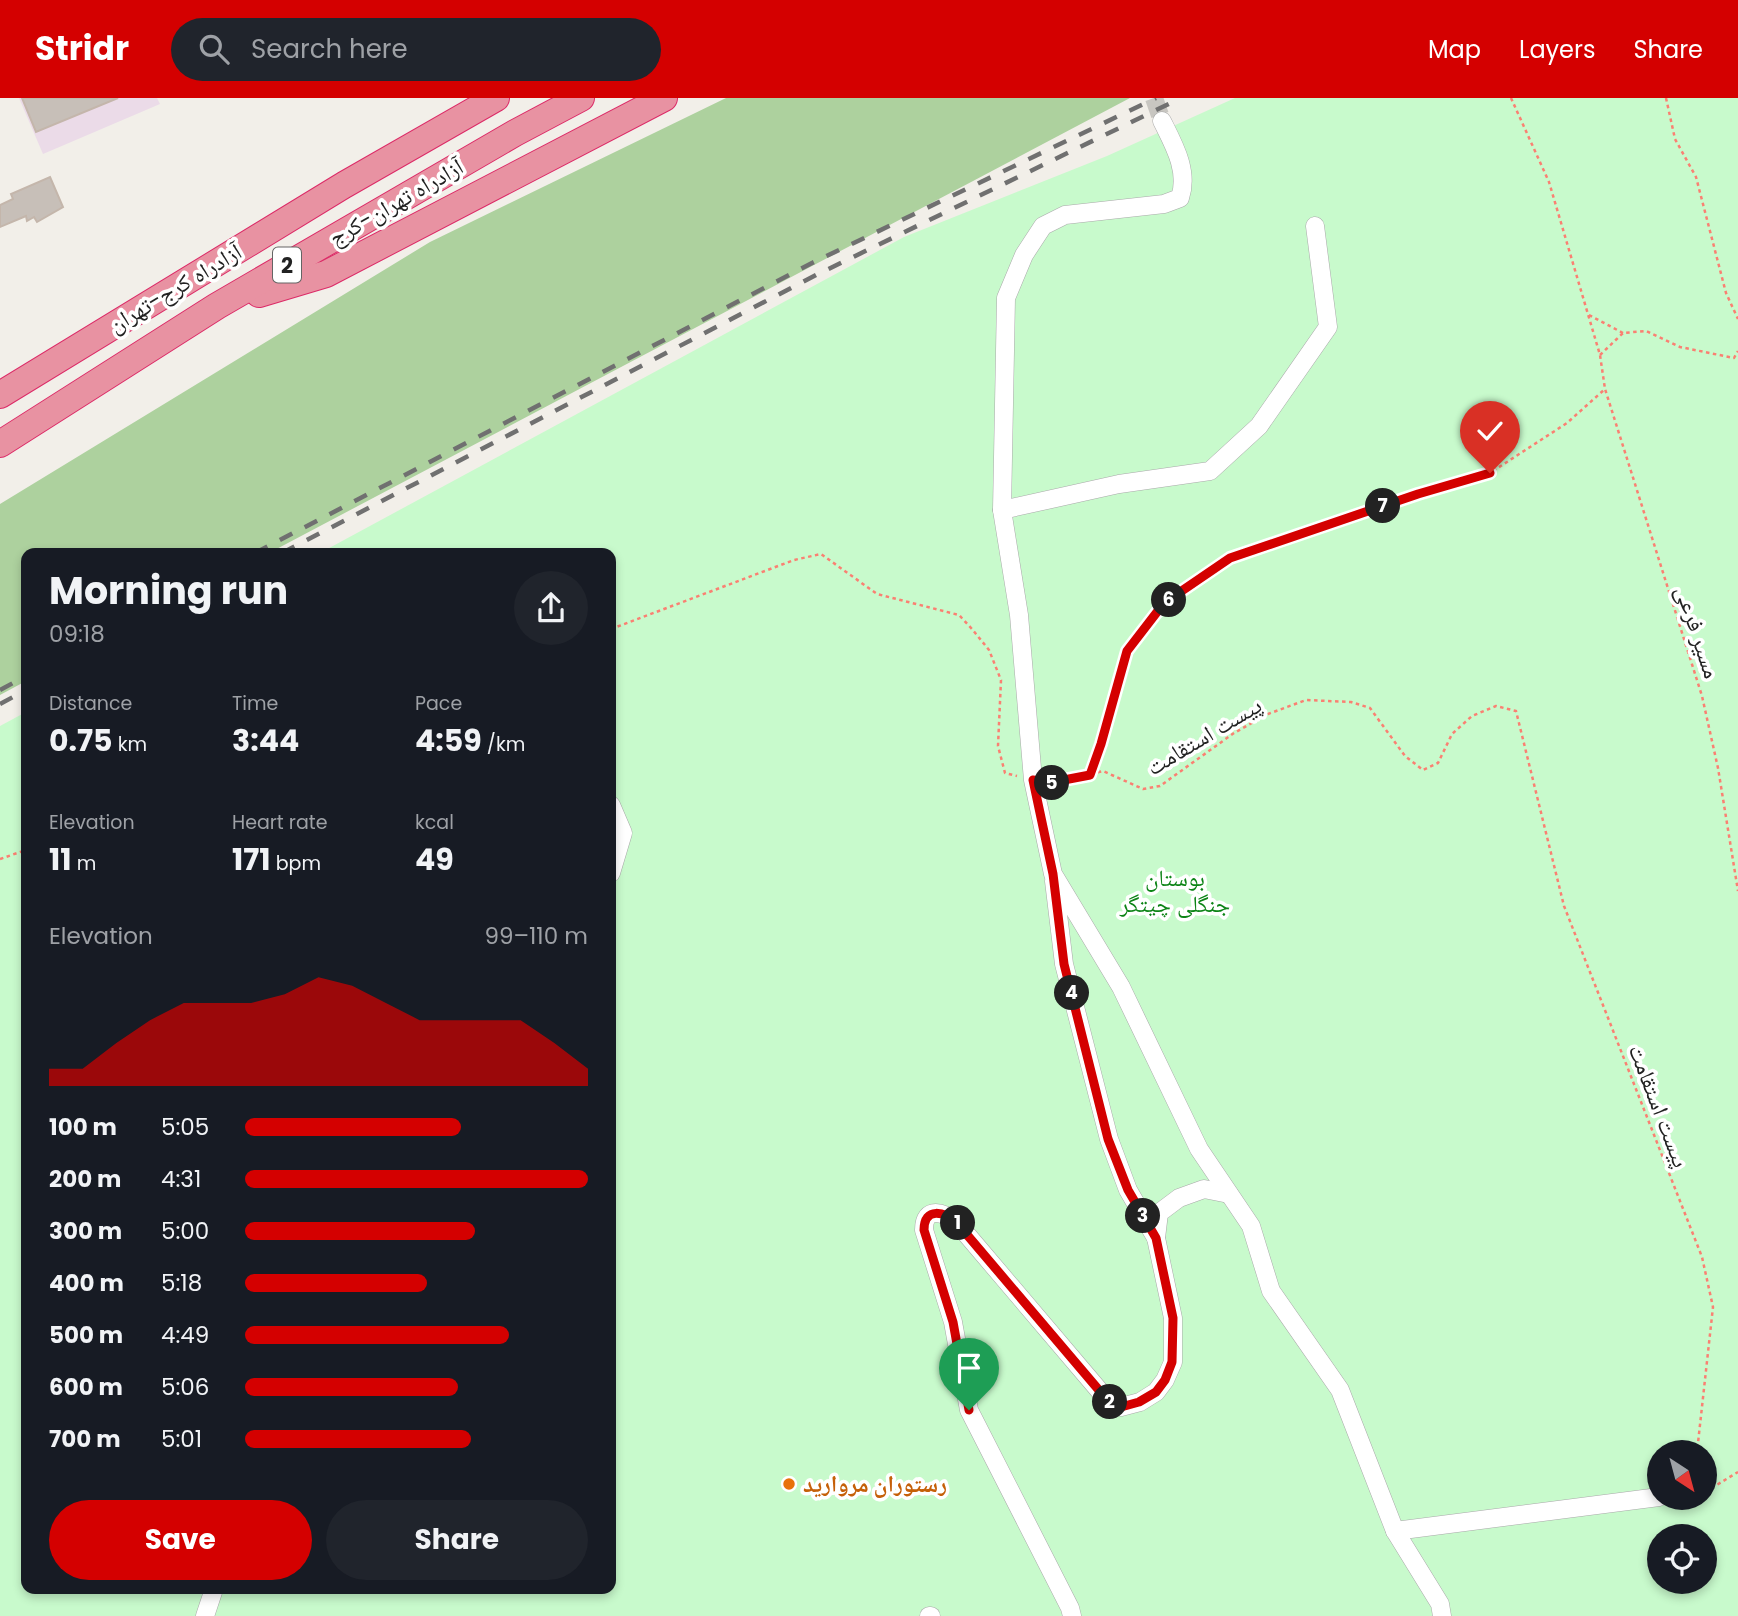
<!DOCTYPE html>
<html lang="en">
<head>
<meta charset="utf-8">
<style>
  body { margin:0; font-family:Poppins,"Noto Naskh Arabic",sans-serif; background:#20242c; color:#f1f3f6; height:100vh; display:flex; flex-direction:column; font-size:26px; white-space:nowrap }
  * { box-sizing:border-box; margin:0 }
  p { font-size:23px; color:#9ea1a6 }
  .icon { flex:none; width:38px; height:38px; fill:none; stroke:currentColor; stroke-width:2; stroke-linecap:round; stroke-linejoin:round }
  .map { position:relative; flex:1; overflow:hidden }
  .panel { position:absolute; left:21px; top:450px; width:595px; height:1046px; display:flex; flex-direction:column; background:#171b24; border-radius:14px; box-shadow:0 4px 10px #0003 }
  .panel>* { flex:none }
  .needle { width:46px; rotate:144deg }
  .buttons { position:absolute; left:1647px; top:1342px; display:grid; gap:14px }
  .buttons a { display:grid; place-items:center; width:70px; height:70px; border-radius:50%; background:#171b24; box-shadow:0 4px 10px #0003; font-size:35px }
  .pin { position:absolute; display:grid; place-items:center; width:60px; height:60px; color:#fff; margin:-72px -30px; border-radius:50% 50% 50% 0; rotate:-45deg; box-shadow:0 0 7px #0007 }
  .pin .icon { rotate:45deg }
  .km { position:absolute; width:35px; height:35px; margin:-18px; border-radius:50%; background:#222; color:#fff; font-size:19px; line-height:35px; text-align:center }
  .round { display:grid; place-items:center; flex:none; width:74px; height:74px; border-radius:37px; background:#20242c }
  .headline { display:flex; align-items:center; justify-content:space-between; height:119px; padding:0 28px }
  h1 { font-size:38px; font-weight:700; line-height:52px }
  .figures { display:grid; grid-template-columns:repeat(3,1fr); gap:10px; height:119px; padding:7px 28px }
  .figures div { display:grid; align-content:center }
  .figures b { font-size:30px; font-weight:700 }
  .figures small { font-size:19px; font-weight:400 }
  .figures p { font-size:19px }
  .chart { height:196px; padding:14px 28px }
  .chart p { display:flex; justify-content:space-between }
  .chart svg { width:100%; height:126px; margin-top:7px; fill:#d40000; opacity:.7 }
  .cta { display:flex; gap:14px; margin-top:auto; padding:14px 28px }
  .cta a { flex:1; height:80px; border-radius:42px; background:#d40000; color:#fff; font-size:28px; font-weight:700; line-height:80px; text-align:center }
  .cta a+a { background:#20242c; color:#f1f3f6 }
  ul { padding:0 28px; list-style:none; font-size:23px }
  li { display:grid; grid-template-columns:112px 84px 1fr; align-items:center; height:52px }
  li i { height:18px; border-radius:9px; background:#d40000 }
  header { display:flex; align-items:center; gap:42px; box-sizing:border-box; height:98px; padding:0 35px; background:#d40000; color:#fff }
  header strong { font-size:33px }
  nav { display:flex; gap:38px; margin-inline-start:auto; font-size:24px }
  .search { width:490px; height:63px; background:#20242c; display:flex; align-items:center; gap:18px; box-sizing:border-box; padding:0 24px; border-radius:38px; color:#9ea1a6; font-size:26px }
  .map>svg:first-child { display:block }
  .industrial { fill:#ebdbe8 }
  .forest { fill:#add19e }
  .park { fill:#c8facc; fill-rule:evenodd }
  .building { fill:#c7bfb8; stroke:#c4b6ab; stroke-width:2 }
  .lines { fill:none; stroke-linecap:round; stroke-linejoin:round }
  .minor-tunnel { stroke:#c8c6c1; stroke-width:18; stroke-dasharray:18 9; stroke-linecap:butt }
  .minor-casing { stroke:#a9a9a9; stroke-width:19 }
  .highway-casing { stroke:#dc2a67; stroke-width:28 }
  .path { stroke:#fa8072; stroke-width:2.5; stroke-dasharray:3.5 3.5; stroke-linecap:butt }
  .minor { stroke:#fff; stroke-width:18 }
  .highway { stroke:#e892a2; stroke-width:26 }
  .rail { stroke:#707070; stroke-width:4.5; stroke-dasharray:14 14; stroke-linecap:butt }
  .route-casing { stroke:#fff; stroke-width:14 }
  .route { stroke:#d40000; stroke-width:9 }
  .food-dot { fill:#e8710a; stroke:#fff; stroke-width:2.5 }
  .labels { text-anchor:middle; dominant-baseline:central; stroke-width:7; stroke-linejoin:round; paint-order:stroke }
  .shield { fill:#fff; stroke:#646464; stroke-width:2 }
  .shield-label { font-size:21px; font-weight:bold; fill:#222 }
  .street-label { font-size:23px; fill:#222; stroke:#fff }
  .park-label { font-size:23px; fill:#0c8416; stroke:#fff }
  .food-label { font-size:23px; font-weight:bold; fill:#c56008; stroke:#fff; text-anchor:start }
</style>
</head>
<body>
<header>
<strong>Stridr</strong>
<div class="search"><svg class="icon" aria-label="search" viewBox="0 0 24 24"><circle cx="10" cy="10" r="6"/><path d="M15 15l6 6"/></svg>Search here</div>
<nav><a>Map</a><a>Layers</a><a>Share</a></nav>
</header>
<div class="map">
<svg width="1738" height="1518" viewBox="0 0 1738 1518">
  <rect width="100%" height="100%" fill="#f2efe9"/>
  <polygon class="industrial" points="19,0 157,0 160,6 43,56"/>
  <polygon class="forest" points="726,0 1130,0 269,455 26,455 26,583 0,597 0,406 430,144"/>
  <path class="park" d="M1235,0h503v1518h-1738v-890l26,-14v877h585v-1036h-291l584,-316 203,-81zM1659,1354h45v46h-45zM1659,1438h45v46h-45z"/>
  <g class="building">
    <polygon points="22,0 118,0 36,34"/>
    <polygon points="50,79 63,109 37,124 34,119 27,123 26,118 0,129 0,107 13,101 11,96"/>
  </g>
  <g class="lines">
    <polyline class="minor-tunnel" points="1154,0 1162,23"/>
    <g class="minor-casing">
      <g id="minor">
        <path d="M1162,23c12,24 27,50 18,77l-16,6 -99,11 -22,11 -19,29 -18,43 -4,212 17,105 14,165 20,94 68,113 78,162 52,77 20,65 69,99 55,141 45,73 2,12"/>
        <polyline points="1002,412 1119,386 1210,373 1259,328 1328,229 1315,128"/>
        <polyline points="611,707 623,735 611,775"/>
        <path d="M1054,783l10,83 45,175 19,51 28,48 17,80v44l-8,18 -9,12 -16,10 -19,5 -12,-5 -152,-179c-13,-11 -33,-18 -33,7l29,92 16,88 101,198 2,8"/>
        <polyline points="1156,1140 1159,1115 1179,1100 1204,1091 1229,1096"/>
        <polyline points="1395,1433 1659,1399"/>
        <polyline points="205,1518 214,1491"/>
        <polyline points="929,1518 931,1518"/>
      </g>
    </g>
    <g class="highway-casing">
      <g id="highway">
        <polyline points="259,196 326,176 664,0"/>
        <polyline points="0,297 344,87 496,0"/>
        <polyline points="0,346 217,208 515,35 581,0"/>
      </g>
    </g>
    <g class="path">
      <polyline points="1511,0 1549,84 1600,257 1605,291"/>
      <polyline points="1666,0 1675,41 1696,79 1726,195 1738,221"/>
      <polyline points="1589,217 1623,235"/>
      <polyline points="1600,257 1623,235 1646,233 1680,249 1734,260 1738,253"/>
      <polyline points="611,531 794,462 821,456 877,496 959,517 972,531 989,552 1001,582 998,648 1005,675 1017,678"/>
      <polyline points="1091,676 1101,646 1127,553 1164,505 1230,460 1418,396 1490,375 1567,325 1605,291 1702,598 1718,670 1738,793"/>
      <polyline points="1050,685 1103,673 1143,691 1160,688 1234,635 1268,616 1306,602 1351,604 1370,610 1405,658 1423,672 1438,665 1452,636 1472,618 1496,608 1516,613 1564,808 1702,1159 1713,1209 1697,1354"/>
      <polyline points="0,761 26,752"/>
      <polyline points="1704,1387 1715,1388 1738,1374"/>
    </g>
    <use href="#minor" class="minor"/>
    <use href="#highway" class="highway"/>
    <g class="rail">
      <polyline points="255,455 812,165 1156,0"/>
      <polyline points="282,455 816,177 1181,0"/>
      <polyline points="0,592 26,578"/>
      <polyline points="0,606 26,592"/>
    </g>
  </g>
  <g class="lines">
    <g class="route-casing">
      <path id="route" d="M969,1312l-16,-88 -29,-92c0,-24 21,-18 33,-7l152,179 12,5 18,-5 17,-10 9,-12 7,-18 1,-44 -17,-80 -28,-48 -20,-51 -44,-175 -11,-90 -20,-94 15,3 42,-8 11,-31 26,-93 37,-48 66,-45 188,-64 72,-21"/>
    </g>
    <use href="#route" class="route"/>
  </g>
  <circle class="food-dot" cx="789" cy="1386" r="7"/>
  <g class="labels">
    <rect class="shield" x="273" y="149.5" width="28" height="35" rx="5"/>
    <g class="shield-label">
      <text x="287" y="167">2</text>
    </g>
    <g class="street-label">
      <text transform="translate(396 104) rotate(-30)">آزادراه تهران-کرج</text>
      <text transform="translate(175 190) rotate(-31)">آزادراه کرج-تهران</text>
      <text transform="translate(1698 534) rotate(72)">مسیر فرعی</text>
      <text transform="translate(1204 638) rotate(-31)">پیست استقامت</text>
      <text transform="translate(1659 1008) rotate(69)">پیست استقامت</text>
    </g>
    <g class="park-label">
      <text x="1175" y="780">بوستان<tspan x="1175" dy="26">جنگلی چیتگر</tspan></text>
    </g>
    <g class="food-label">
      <text x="803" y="1386">رستوران مروارید</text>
    </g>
  </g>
</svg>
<div class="buttons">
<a><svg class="needle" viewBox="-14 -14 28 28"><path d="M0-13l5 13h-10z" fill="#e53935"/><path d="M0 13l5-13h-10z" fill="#9ea1a6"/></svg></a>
<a><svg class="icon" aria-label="locate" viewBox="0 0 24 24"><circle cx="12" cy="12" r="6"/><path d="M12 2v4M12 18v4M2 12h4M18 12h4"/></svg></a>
</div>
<div class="pin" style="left:969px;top:1312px;background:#1e9e55"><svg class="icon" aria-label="arrive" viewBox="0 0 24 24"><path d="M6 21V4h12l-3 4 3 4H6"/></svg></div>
<div class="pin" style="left:1490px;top:375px;background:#d93025"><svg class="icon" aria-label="check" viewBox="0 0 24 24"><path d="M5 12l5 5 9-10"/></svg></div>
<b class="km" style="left:958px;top:1125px">1</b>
<b class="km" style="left:1110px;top:1304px">2</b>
<b class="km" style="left:1143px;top:1118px">3</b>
<b class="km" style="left:1072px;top:895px">4</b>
<b class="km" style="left:1052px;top:685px">5</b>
<b class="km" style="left:1169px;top:502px">6</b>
<b class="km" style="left:1383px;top:408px">7</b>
<section class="panel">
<div class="headline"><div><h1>Morning run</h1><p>09:18</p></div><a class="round"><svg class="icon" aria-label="share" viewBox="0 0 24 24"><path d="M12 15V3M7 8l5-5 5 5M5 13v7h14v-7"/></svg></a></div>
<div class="figures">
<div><p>Distance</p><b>0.75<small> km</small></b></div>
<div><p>Time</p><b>3:44</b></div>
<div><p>Pace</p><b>4:59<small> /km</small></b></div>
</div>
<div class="figures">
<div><p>Elevation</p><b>11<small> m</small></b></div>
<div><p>Heart rate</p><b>171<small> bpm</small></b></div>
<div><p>kcal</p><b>49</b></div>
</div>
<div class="chart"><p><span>Elevation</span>99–110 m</p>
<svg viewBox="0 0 160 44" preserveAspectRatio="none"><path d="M0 44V38L10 38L20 29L30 21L40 15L50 15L60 15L70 12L80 6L90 9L100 15L110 21L120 21L130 21L140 21L150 29L160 38V44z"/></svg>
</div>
<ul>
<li><b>100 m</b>5:05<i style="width:63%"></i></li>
<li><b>200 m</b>4:31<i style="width:100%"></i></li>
<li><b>300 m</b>5:00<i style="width:67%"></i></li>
<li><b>400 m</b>5:18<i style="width:53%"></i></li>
<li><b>500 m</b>4:49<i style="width:77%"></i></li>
<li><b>600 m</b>5:06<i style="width:62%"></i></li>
<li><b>700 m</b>5:01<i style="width:66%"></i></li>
</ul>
<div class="cta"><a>Save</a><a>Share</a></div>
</section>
</div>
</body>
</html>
